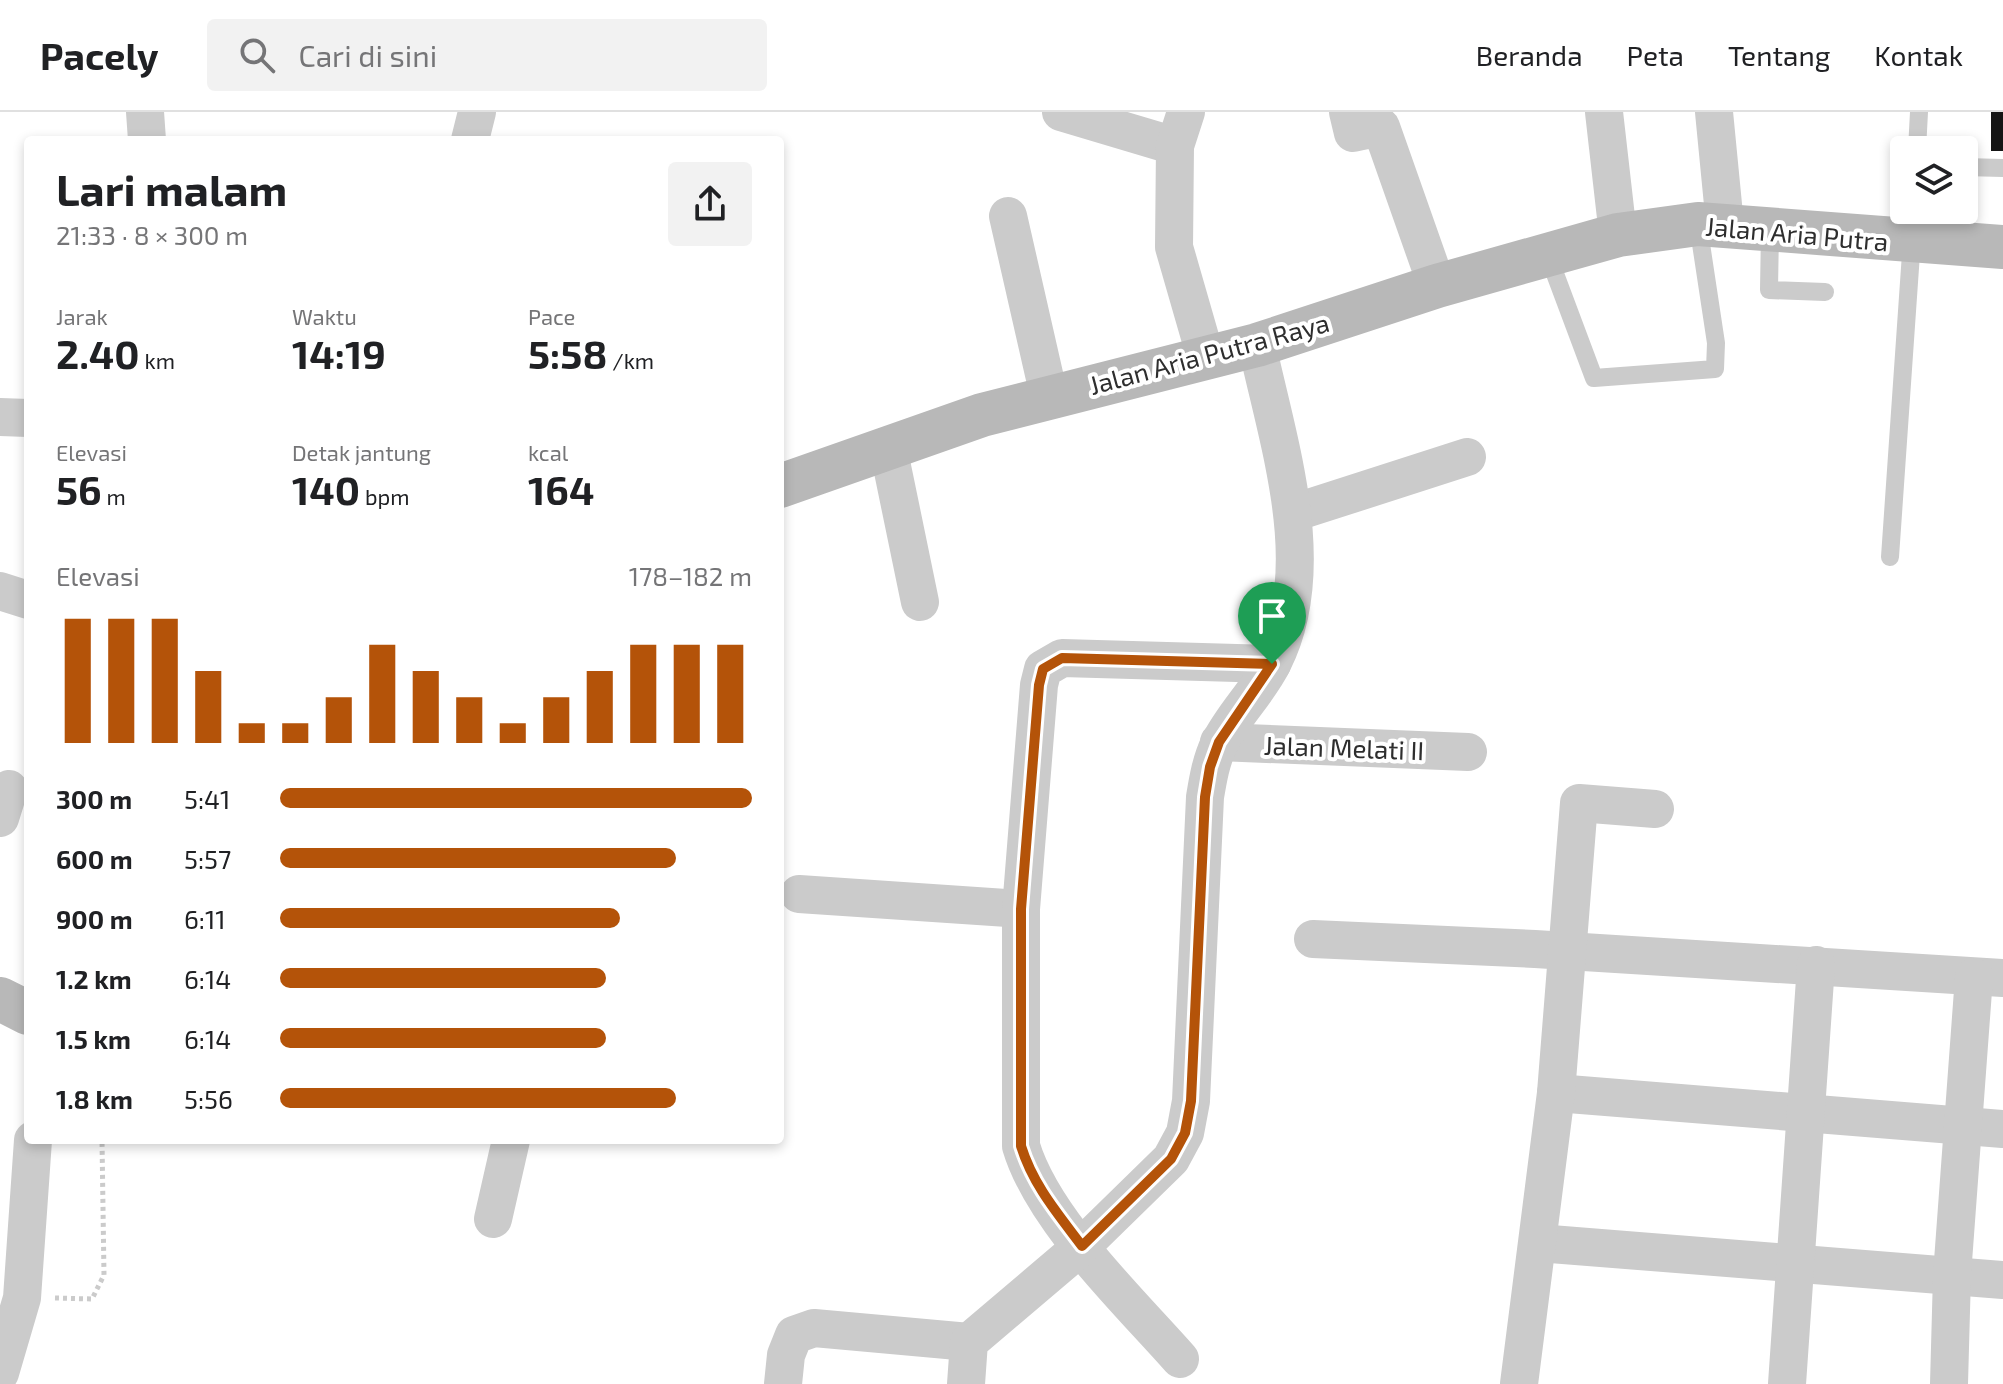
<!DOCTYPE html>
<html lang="id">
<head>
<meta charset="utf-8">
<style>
  body { margin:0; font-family:"Exo 2",sans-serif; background:#f2f2f2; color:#202124; height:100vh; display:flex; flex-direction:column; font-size:30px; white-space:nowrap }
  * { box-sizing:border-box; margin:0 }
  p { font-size:26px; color:#757577 }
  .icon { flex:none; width:44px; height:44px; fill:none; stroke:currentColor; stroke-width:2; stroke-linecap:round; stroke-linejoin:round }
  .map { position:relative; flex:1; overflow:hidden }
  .sheet { position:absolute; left:24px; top:24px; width:760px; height:1008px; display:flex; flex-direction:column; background:#fff; border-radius:8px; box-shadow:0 4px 12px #0003 }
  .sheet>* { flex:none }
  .fabs { position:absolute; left:1890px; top:24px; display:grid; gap:16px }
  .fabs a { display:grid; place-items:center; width:88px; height:88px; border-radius:8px; background:#fff; box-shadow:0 4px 12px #0003; font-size:40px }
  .pin { position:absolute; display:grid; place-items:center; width:68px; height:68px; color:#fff; margin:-82px -34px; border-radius:50% 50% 50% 0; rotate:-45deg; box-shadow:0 0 8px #0007 }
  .pin .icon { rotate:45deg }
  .round { display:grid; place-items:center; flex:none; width:84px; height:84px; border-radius:8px; background:#f2f2f2 }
  .head { display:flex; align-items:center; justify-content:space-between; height:136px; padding:0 32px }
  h1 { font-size:44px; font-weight:700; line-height:60px }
  .stats { display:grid; grid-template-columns:repeat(3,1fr); gap:12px; height:136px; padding:8px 32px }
  .stats div { display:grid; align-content:center }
  .stats b { font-size:40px; font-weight:700 }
  .stats small { font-size:22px; font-weight:400 }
  .stats p { font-size:22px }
  .chart { height:224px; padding:16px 32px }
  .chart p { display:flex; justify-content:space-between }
  .chart svg { width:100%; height:144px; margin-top:8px; stroke:#b45309; stroke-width:6 }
  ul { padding:0 32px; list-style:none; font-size:26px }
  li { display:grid; grid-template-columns:128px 96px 1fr; align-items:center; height:60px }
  li i { height:20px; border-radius:10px; background:#b45309 }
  header { display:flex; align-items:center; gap:48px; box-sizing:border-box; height:112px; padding:0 40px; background:#fff; border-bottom:2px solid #e0e0e0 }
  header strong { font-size:38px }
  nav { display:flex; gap:44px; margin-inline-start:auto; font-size:28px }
  .search { width:560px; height:72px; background:#f2f2f2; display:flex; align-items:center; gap:20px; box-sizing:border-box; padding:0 28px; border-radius:8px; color:#757577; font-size:30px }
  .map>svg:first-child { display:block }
  .building { fill:#151515 }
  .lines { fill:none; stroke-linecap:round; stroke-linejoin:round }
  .path { stroke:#cbcbcb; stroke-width:5; stroke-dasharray:4 4; stroke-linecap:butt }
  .service { stroke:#cbcbcb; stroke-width:18 }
  .minor { stroke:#cbcbcb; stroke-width:38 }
  .secondary { stroke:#b8b8b8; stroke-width:44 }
  .route-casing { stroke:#fff; stroke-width:16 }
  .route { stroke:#b45309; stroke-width:10 }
  .labels { text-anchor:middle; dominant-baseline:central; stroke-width:8; stroke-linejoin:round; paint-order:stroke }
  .street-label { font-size:26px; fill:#2e2e2e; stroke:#fff }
</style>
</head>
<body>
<header>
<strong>Pacely</strong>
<div class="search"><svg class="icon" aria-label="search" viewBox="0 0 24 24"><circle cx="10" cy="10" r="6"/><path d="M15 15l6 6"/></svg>Cari di sini</div>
<nav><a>Beranda</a><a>Peta</a><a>Tentang</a><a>Kontak</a></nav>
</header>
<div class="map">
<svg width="2003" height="1272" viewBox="0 0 2003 1272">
  <rect width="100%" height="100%" fill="#fff"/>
  <rect class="building" x="1991" y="0" width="12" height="39"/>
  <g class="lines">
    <polyline class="path" points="55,1186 92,1187 104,1163 102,1028"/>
    <g class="service">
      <polyline points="1917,38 1919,0"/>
      <polyline points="1964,55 2003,56"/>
      <polyline points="1770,118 1769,178 1825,180"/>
      <polyline points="1548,143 1594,266 1715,257 1716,231 1698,112"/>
      <polyline points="1890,445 1914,98"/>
    </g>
    <g class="minor">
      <polyline points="145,0 147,28"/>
      <polyline points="1061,0 1175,34"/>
      <polyline points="1186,0 1175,34 1174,135 1206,246"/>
      <polyline points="1348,0 1353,21 1381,15 1437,174"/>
      <polyline points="1604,0 1618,123"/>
      <polyline points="1714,0 1725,113"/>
      <polyline points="470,28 477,0"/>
      <polyline points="1008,104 1049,284"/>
      <polyline points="0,305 28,306"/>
      <polyline points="888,335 920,490"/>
      <polyline points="1293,401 1467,345"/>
      <polyline points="0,479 28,488"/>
      <polyline points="1219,630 1468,640"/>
      <polyline points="0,706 9,677"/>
      <polyline points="799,782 1021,797"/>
      <polyline points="1313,827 1535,837 2003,866"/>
      <polyline points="1556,981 2003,1017"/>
      <polyline points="493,1107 511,1028"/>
      <polyline points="1538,1131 2003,1168"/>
      <path d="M1180,1247c-51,-58 -137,-139 -159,-213v-237l18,-224 4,-16 19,-11 210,6"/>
      <polyline points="0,1261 22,1186 33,1028"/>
      <polyline points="783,1272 786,1243 794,1223 814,1216 969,1230"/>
      <path d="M966,1272l3,-42 113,-96 89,-87 14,-26 6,-32 14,-304c3,-18 6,-36 14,-53 14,-29 40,-53 54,-82 48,-95 5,-219 -16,-317"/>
      <polyline points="1519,1272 1556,981 1579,691 1655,697"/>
      <polyline points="1787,1272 1816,853"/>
      <polyline points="1949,1272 1952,1163 1974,865"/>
    </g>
    <g class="secondary">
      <polyline points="780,374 982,303 1257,233 1437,174 1618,123 1698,112 2003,135"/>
      <polyline points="0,887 28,901"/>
    </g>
  </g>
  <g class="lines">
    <g class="route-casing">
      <path id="route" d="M1062,546l210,6 -53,78 -9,25 -5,30 -14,304 -6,32 -14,26 -89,87c-24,-32 -49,-61 -61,-100v-237l18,-224 4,-16z"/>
    </g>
    <use href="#route" class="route"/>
  </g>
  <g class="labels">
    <g class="street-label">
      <text transform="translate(1797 121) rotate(5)">Jalan Aria Putra</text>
      <text transform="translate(1209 241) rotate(-15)">Jalan Aria Putra Raya</text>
      <text transform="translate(1344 635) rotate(2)">Jalan Melati II</text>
    </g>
  </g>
</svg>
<div class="fabs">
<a><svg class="icon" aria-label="layers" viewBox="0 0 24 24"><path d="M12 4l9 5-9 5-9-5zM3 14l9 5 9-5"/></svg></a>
</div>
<div class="pin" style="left:1272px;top:552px;background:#1e9e55"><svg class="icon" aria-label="arrive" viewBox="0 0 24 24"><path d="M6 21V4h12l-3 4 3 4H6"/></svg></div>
<section class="sheet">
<div class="head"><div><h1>Lari malam</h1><p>21:33 · 8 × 300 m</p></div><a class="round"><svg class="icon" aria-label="share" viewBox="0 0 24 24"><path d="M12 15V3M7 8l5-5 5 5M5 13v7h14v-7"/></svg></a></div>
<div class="stats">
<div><p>Jarak</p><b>2.40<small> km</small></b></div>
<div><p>Waktu</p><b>14:19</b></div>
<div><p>Pace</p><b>5:58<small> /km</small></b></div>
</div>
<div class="stats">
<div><p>Elevasi</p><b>56<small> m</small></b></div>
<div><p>Detak jantung</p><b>140<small> bpm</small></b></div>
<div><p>kcal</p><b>164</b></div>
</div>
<div class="chart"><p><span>Elevasi</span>178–182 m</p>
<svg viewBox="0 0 160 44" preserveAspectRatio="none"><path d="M5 44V6M15 44V6M25 44V6M35 44V22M45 44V38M55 44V38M65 44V30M75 44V14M85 44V22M95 44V30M105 44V38M115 44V30M125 44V22M135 44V14M145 44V14M155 44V14"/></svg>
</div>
<ul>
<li><b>300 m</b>5:41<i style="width:100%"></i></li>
<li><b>600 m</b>5:57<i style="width:84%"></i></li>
<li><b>900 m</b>6:11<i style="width:72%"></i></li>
<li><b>1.2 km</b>6:14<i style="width:69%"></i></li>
<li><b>1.5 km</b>6:14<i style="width:69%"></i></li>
<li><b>1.8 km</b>5:56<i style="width:84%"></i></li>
</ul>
</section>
</div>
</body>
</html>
